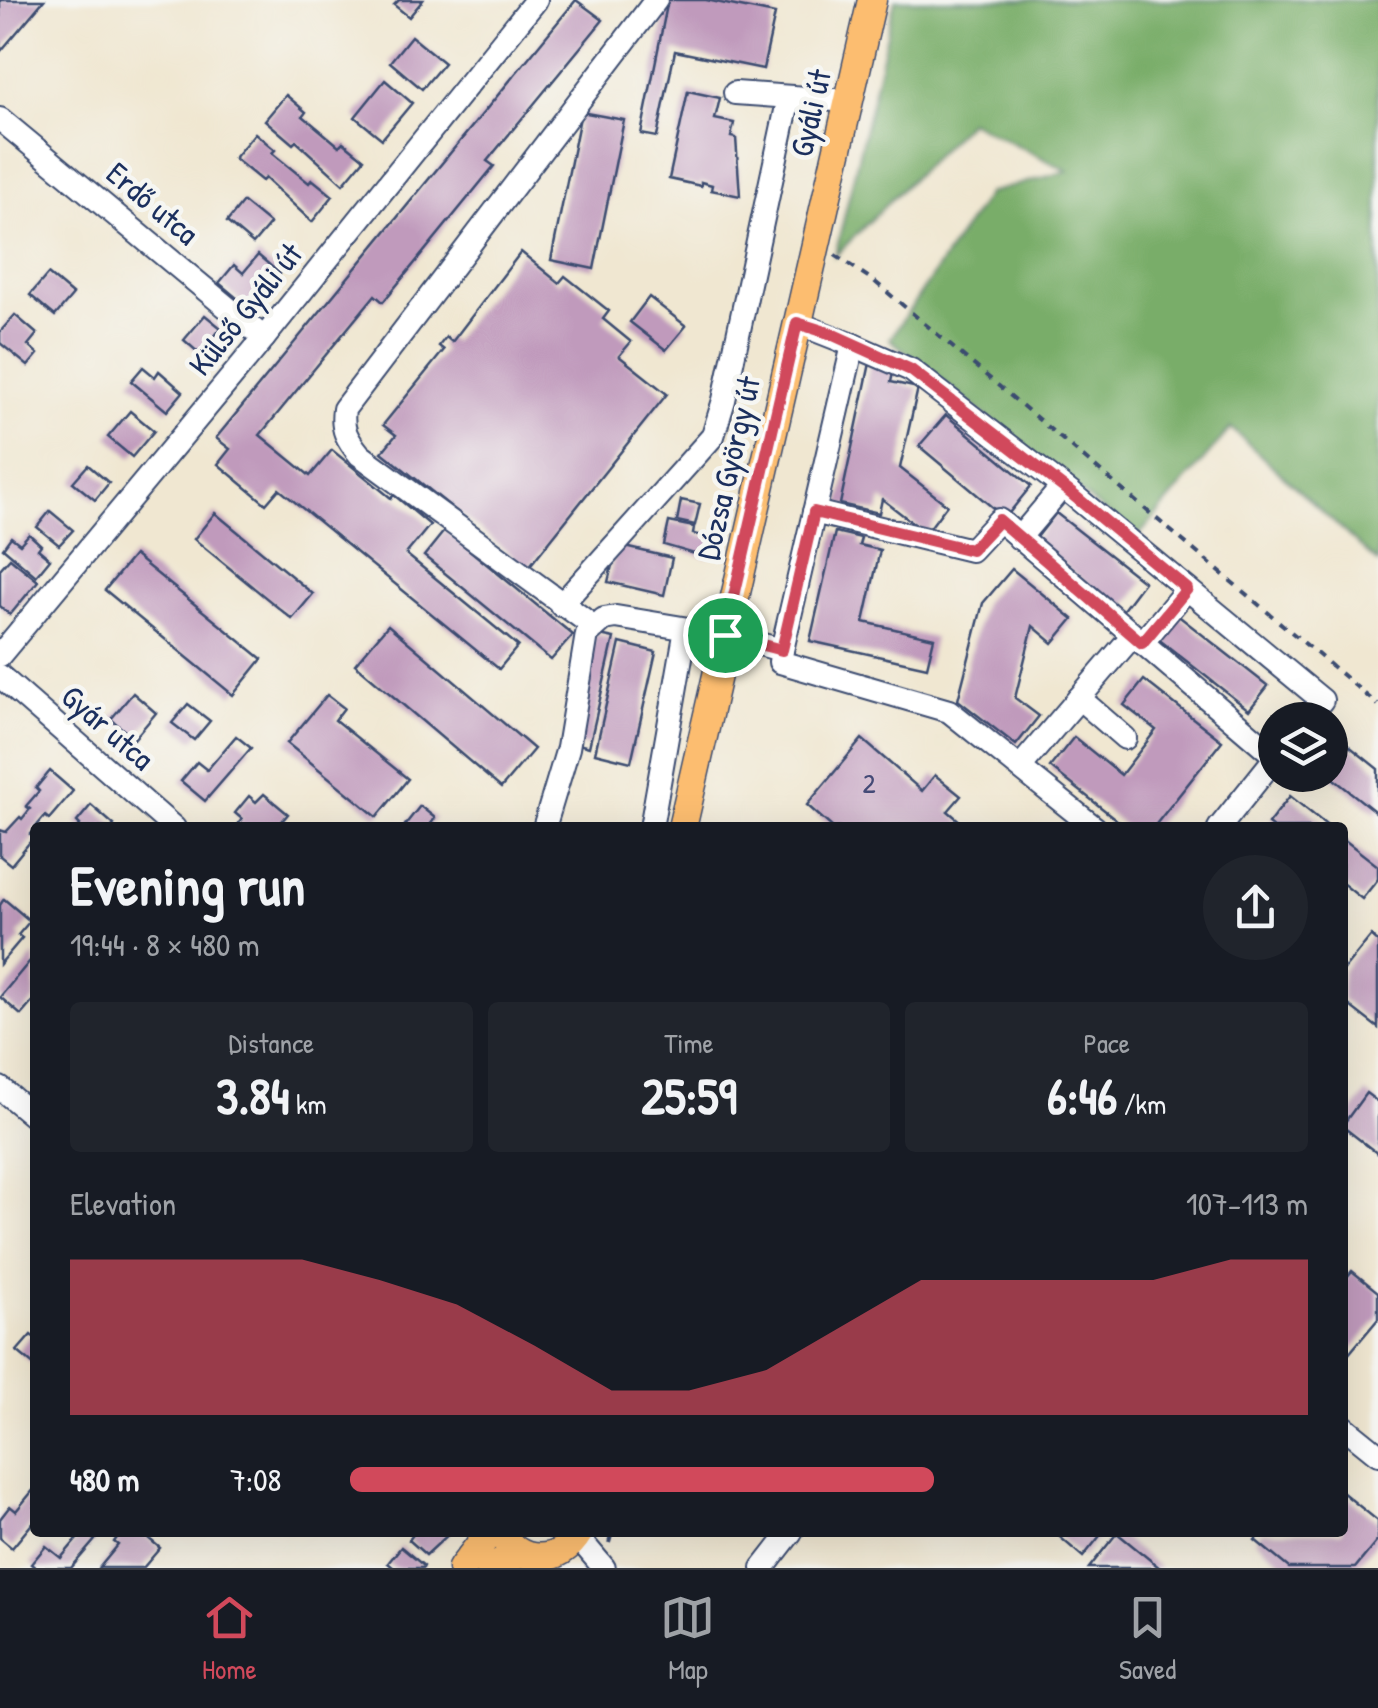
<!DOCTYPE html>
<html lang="en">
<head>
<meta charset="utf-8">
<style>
  body { margin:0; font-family:"Patrick Hand",sans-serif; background:#20242c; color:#f1f3f6; height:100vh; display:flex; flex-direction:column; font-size:38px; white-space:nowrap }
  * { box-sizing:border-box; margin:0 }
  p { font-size:32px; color:#9ea1a6 }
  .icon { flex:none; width:55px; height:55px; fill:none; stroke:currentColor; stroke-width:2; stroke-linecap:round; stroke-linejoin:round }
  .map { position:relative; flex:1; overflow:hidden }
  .sheet { position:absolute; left:30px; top:822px; width:1318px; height:715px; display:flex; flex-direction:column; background:#171b24; border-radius:10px; box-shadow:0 10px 40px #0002 }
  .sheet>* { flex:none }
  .controls { position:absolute; left:1258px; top:702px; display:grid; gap:20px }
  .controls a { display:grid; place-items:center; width:90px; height:90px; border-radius:50%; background:#171b24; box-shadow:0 10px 40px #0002; font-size:50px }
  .pin { position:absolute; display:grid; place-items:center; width:85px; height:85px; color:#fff; margin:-42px; border:5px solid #fff; border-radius:50%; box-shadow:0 2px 10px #0007 }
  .round { display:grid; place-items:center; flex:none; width:105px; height:105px; border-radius:52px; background:#20242c }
  .summary { display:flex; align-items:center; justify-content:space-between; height:170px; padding:0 40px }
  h1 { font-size:55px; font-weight:700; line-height:75px }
  .stats { display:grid; grid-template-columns:repeat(3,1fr); gap:15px; height:170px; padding:10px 40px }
  .stats div { display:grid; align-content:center; border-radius:10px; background:#20242c; text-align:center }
  .stats b { font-size:50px; font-weight:700 }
  .stats small { font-size:28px; font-weight:400 }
  .stats p { font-size:28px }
  .chart { height:280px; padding:20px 40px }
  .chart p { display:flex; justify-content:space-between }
  .chart svg { width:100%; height:180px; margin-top:10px; fill:#d1495b; opacity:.7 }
  ul { padding:0 40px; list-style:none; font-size:32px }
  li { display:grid; grid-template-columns:160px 120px 1fr; align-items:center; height:75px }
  li i { height:25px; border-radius:12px; background:#d1495b }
  .menu { display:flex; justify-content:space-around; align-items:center; height:140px; border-top:2px solid #363941; background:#171b24; font-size:28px; color:#9ea1a6 }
  .menu a { display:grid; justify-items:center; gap:5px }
  .menu .selected { color:#d1495b }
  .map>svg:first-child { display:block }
  .forest { fill:#79ad69; stroke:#4a6e64; stroke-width:2.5 }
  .building { fill:#c09abc }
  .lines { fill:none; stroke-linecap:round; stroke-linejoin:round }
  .minor-casing { stroke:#3b4b6f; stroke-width:26 }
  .major-casing { stroke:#3b4b6f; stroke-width:31 }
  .path { stroke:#3b4b6f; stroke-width:4; stroke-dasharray:8 8; stroke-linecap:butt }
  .minor { stroke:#fff; stroke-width:22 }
  .major { stroke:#fcbd6f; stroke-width:28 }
  .route-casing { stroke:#fff; stroke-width:20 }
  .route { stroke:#d1495b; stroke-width:12 }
  .labels { text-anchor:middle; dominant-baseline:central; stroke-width:9; stroke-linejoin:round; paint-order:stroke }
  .number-label { font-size:28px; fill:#444a76 }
  .street-label { font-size:32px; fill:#1b2f5e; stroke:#f6f6f2 }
</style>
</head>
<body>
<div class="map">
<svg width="1378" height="1568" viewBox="0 0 1378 1568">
  <rect width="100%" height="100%" fill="#f6f6f2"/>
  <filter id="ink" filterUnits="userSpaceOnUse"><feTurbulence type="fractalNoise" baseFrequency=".01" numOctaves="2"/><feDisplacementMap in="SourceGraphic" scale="20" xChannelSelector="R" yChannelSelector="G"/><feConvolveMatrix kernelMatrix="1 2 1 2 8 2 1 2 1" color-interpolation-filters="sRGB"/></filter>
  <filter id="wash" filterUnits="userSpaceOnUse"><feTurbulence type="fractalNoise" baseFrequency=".0048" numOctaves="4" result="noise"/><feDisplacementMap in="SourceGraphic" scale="40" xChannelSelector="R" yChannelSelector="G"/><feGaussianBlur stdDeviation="2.25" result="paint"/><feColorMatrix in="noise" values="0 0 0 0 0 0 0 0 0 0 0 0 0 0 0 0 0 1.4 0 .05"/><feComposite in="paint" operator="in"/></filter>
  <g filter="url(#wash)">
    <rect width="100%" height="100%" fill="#f0e7d1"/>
    <polygon class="forest" points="895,0 1378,0 1378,563 1231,428 1137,538 890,339 988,193 1068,171 969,121 835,256"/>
    <g id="blocks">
      <g class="building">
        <polygon points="0,0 44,0 0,52"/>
        <polygon points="399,0 423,0 409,17 394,5"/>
        <polygon points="576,0 603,20 487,161 494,166 383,302 375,295 260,435 310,476 332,450 391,498 394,495 430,525 406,554 518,646 499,669 279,489 266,504 218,464 230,449 216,438"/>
        <polygon points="668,0 706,0 775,14 763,69 675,51 657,137 641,134"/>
        <polygon points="411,36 444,63 422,89 390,62"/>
        <polygon points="385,80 412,103 382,139 355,117"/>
        <polygon points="688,91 720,98 715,119 734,123 731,137 736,138 740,196 711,190 712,185 701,182 701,186 669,179"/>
        <polygon points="286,95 306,112 303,116 339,146 343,142 364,159 343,184 296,141 293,144 265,120"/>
        <polygon points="581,112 624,120 594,269 551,260"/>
        <polygon points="255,133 275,150 272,153 309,183 312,179 333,196 312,222 265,178 262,181 234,158"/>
        <polygon points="243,202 270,224 253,244 227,222"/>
        <polygon points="521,252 559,283 565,276 609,311 603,319 631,342 619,356 667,394 528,568 382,452 396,435 383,425 444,350 439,346 446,337 452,342"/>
        <polygon points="258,255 280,274 250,309 219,283 234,265 243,273"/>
        <polygon points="48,274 73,295 55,316 30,295"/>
        <polygon points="649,297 686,326 666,350 630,322"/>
        <polygon points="15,315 37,334 28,345 38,354 28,366 0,343 0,332"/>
        <polygon points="205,315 221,328 200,354 184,340"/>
        <polygon points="870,363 894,368 891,382 918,388 900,468 947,505 926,533 882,499 879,513 840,504"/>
        <polygon points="143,367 155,377 159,371 183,392 167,411 131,381"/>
        <polygon points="130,411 154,431 132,457 108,437"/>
        <polygon points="946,415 1031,486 1005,518 919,446"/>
        <polygon points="88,465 109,483 95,500 73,482"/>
        <polygon points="681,500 700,504 695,525 677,521"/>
        <polygon points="50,511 73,530 59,545 37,527"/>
        <polygon points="215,513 313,594 292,619 194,539"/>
        <polygon points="1056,513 1144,582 1122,611 1034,541"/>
        <polygon points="669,522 694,527 693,534 713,538 708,558 664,545"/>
        <polygon points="445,530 573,635 551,660 424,556"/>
        <polygon points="835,532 861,538 859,545 880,550 864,622 934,638 927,667 810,641"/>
        <polygon points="29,534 41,545 38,549 50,559 36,576 3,548 11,537 20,544"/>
        <polygon points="617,545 672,558 664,595 608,582"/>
        <polygon points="134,555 262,659 233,695 105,590"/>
        <polygon points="10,558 38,581 10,615 0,606 0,569"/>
        <polygon points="1012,569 1073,619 1053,643 1033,626 1015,698 1039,716 1016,745 958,700 983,603"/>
        <polygon points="1176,614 1268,686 1249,710 1157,638"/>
        <polygon points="388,625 534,749 501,788 355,664"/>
        <polygon points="595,634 614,638 589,747 571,742"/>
        <polygon points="620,643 656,652 631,762 595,753"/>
        <polygon points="1144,680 1222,741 1153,828 1127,828 1050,767 1074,737 1121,775 1156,730 1124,705"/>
        <polygon points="133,693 156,713 134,739 111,719"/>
        <polygon points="327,695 344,708 335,720 408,779 377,817 287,743"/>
        <polygon points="188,704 210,721 194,740 172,723"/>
        <polygon points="236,736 251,748 205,801 181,781 197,762 207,770"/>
        <polygon points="1338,737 1378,769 1378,814 1330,776 1330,747"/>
        <polygon points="862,739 922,791 935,775 961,796 948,811 968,828 833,828 807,805"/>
        <polygon points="50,771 73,791 49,819 45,816 30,834 34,837 11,865 0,856 0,830 6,832 20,817 22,819 30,809 26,806 39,791 36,788"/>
        <polygon points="264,794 288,814 276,828 235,828 242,819 235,813 249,796 256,802"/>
        <polygon points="1290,796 1330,828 1273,828 1268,824"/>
        <polygon points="91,805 114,825 112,828 78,828 80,825 77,822"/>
        <polygon points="420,806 435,818 428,828 407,828 405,825"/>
        <polygon points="1342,838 1378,866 1378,879 1362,899 1342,883"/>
        <polygon points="4,899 30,921 18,935 22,938 0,964 0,905"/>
        <polygon points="1371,936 1378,942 1378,1028 1342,1000 1342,972"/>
        <polygon points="35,955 35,999 21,1015 0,997"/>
        <polygon points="1366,1093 1378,1102 1378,1154 1342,1126"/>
        <polygon points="1352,1271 1378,1292 1378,1319 1342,1362 1342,1283"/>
        <polygon points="31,1335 35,1338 35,1366 17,1351"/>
        <polygon points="35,1488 35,1520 12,1548 0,1538 0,1519 10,1506 16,1511"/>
        <polygon points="1342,1492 1378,1521 1378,1540 1355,1568 1289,1568 1255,1540 1262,1532 1342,1532"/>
        <polygon points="83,1532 95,1540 71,1568 36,1568 31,1564 46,1546 61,1558"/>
        <polygon points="121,1532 141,1532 160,1548 143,1568 99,1568 118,1545 114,1542"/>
        <polygon points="415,1532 451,1532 426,1555 409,1540"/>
        <polygon points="1054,1532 1103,1532 1083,1557"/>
        <polygon points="1117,1533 1160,1568 1089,1568"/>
        <polygon points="401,1547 424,1566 423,1568 394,1568 388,1563"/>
      </g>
    </g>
  </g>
  <g filter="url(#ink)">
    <use href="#blocks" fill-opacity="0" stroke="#3b4b6f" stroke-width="2.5"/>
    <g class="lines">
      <g class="minor-casing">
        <g id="minor">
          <polyline points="735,93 849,101"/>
          <polyline points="0,119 264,338"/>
          <polyline points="797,323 853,345"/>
          <polyline points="814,512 971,550 999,520 1275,756"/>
          <polyline points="1019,538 1062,487"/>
          <polyline points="561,605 713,436 724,400 789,97"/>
          <path d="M593,626l-233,-171c-13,-16 -19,-25 -16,-46l312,-409"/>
          <polyline points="1142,643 1187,589"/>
          <polyline points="782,650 780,662 949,711 1095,828"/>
          <polyline points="0,655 264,338 536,0"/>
          <polyline points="0,676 174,828"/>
          <polyline points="1079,698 1125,738"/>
          <polyline points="1021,766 1133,635"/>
          <polyline points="544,828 568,748 587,634 604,619 616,617 725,635 782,650 853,345 911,370 1072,494 1322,700 1306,720"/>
          <polyline points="651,828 686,629"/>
          <polyline points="1219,828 1275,758"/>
          <polyline points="0,1088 35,1117"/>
          <polyline points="1342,1425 1378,1454"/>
          <polyline points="577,1536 604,1568"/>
          <polyline points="763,1568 791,1532"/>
        </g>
      </g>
      <g class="major-casing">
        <g id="major">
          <polyline points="682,828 872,0"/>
          <path d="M500,1532c19,34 59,34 79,0"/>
          <polyline points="462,1568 490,1532"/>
          <polyline points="489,1568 519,1554"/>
        </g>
      </g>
      <g class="path">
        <polyline points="835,255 874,281 1378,705"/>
        <polyline points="609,1543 612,1532"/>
      </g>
      <use href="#minor" class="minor"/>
      <use href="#major" class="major"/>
    </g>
  </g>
  <g class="lines" filter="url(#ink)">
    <g class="route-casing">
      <polygon id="route" points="797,323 829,333 911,370 1072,494 1187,589 1142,643 999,520 971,550 814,512 782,650 725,635"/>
    </g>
    <use href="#route" class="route"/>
  </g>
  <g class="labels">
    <g class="number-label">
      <text x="869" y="783">2</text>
    </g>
    <g class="street-label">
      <text transform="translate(810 113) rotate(-77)">Gyáli út</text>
      <text transform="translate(153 203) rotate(40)">Erdő utca</text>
      <text transform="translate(245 309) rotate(-51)">Külső Gyáli út</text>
      <text transform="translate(728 468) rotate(-77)">Dózsa György út</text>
      <text transform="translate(108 727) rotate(41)">Gyár utca</text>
    </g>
  </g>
</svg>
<div class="controls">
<a><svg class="icon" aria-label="layers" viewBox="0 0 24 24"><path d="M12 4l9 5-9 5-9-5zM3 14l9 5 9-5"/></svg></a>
</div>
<div class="pin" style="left:725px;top:635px;background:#1e9e55"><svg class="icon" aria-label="arrive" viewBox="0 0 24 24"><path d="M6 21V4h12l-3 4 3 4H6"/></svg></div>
<section class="sheet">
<div class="summary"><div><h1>Evening run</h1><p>19:44 · 8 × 480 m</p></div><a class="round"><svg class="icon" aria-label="share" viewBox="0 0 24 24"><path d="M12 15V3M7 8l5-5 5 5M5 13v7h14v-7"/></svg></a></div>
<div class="stats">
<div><p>Distance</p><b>3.84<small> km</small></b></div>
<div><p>Time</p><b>25:59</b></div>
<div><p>Pace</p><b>6:46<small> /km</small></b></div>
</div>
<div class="chart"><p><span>Elevation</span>107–113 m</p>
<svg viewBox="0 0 160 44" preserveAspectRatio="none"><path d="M0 44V6L10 6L20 6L30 6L40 11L50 17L60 27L70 38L80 38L90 33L100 22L110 11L120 11L130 11L140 11L150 6L160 6V44z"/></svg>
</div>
<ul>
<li><b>480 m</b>7:08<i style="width:61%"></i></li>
</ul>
</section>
</div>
<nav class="menu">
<a class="selected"><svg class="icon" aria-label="home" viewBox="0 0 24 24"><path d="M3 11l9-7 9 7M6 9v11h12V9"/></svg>Home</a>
<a><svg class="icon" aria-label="map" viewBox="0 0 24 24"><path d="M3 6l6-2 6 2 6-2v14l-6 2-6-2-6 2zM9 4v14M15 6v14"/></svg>Map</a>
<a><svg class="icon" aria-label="saved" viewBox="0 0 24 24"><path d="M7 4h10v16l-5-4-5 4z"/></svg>Saved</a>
</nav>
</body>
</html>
